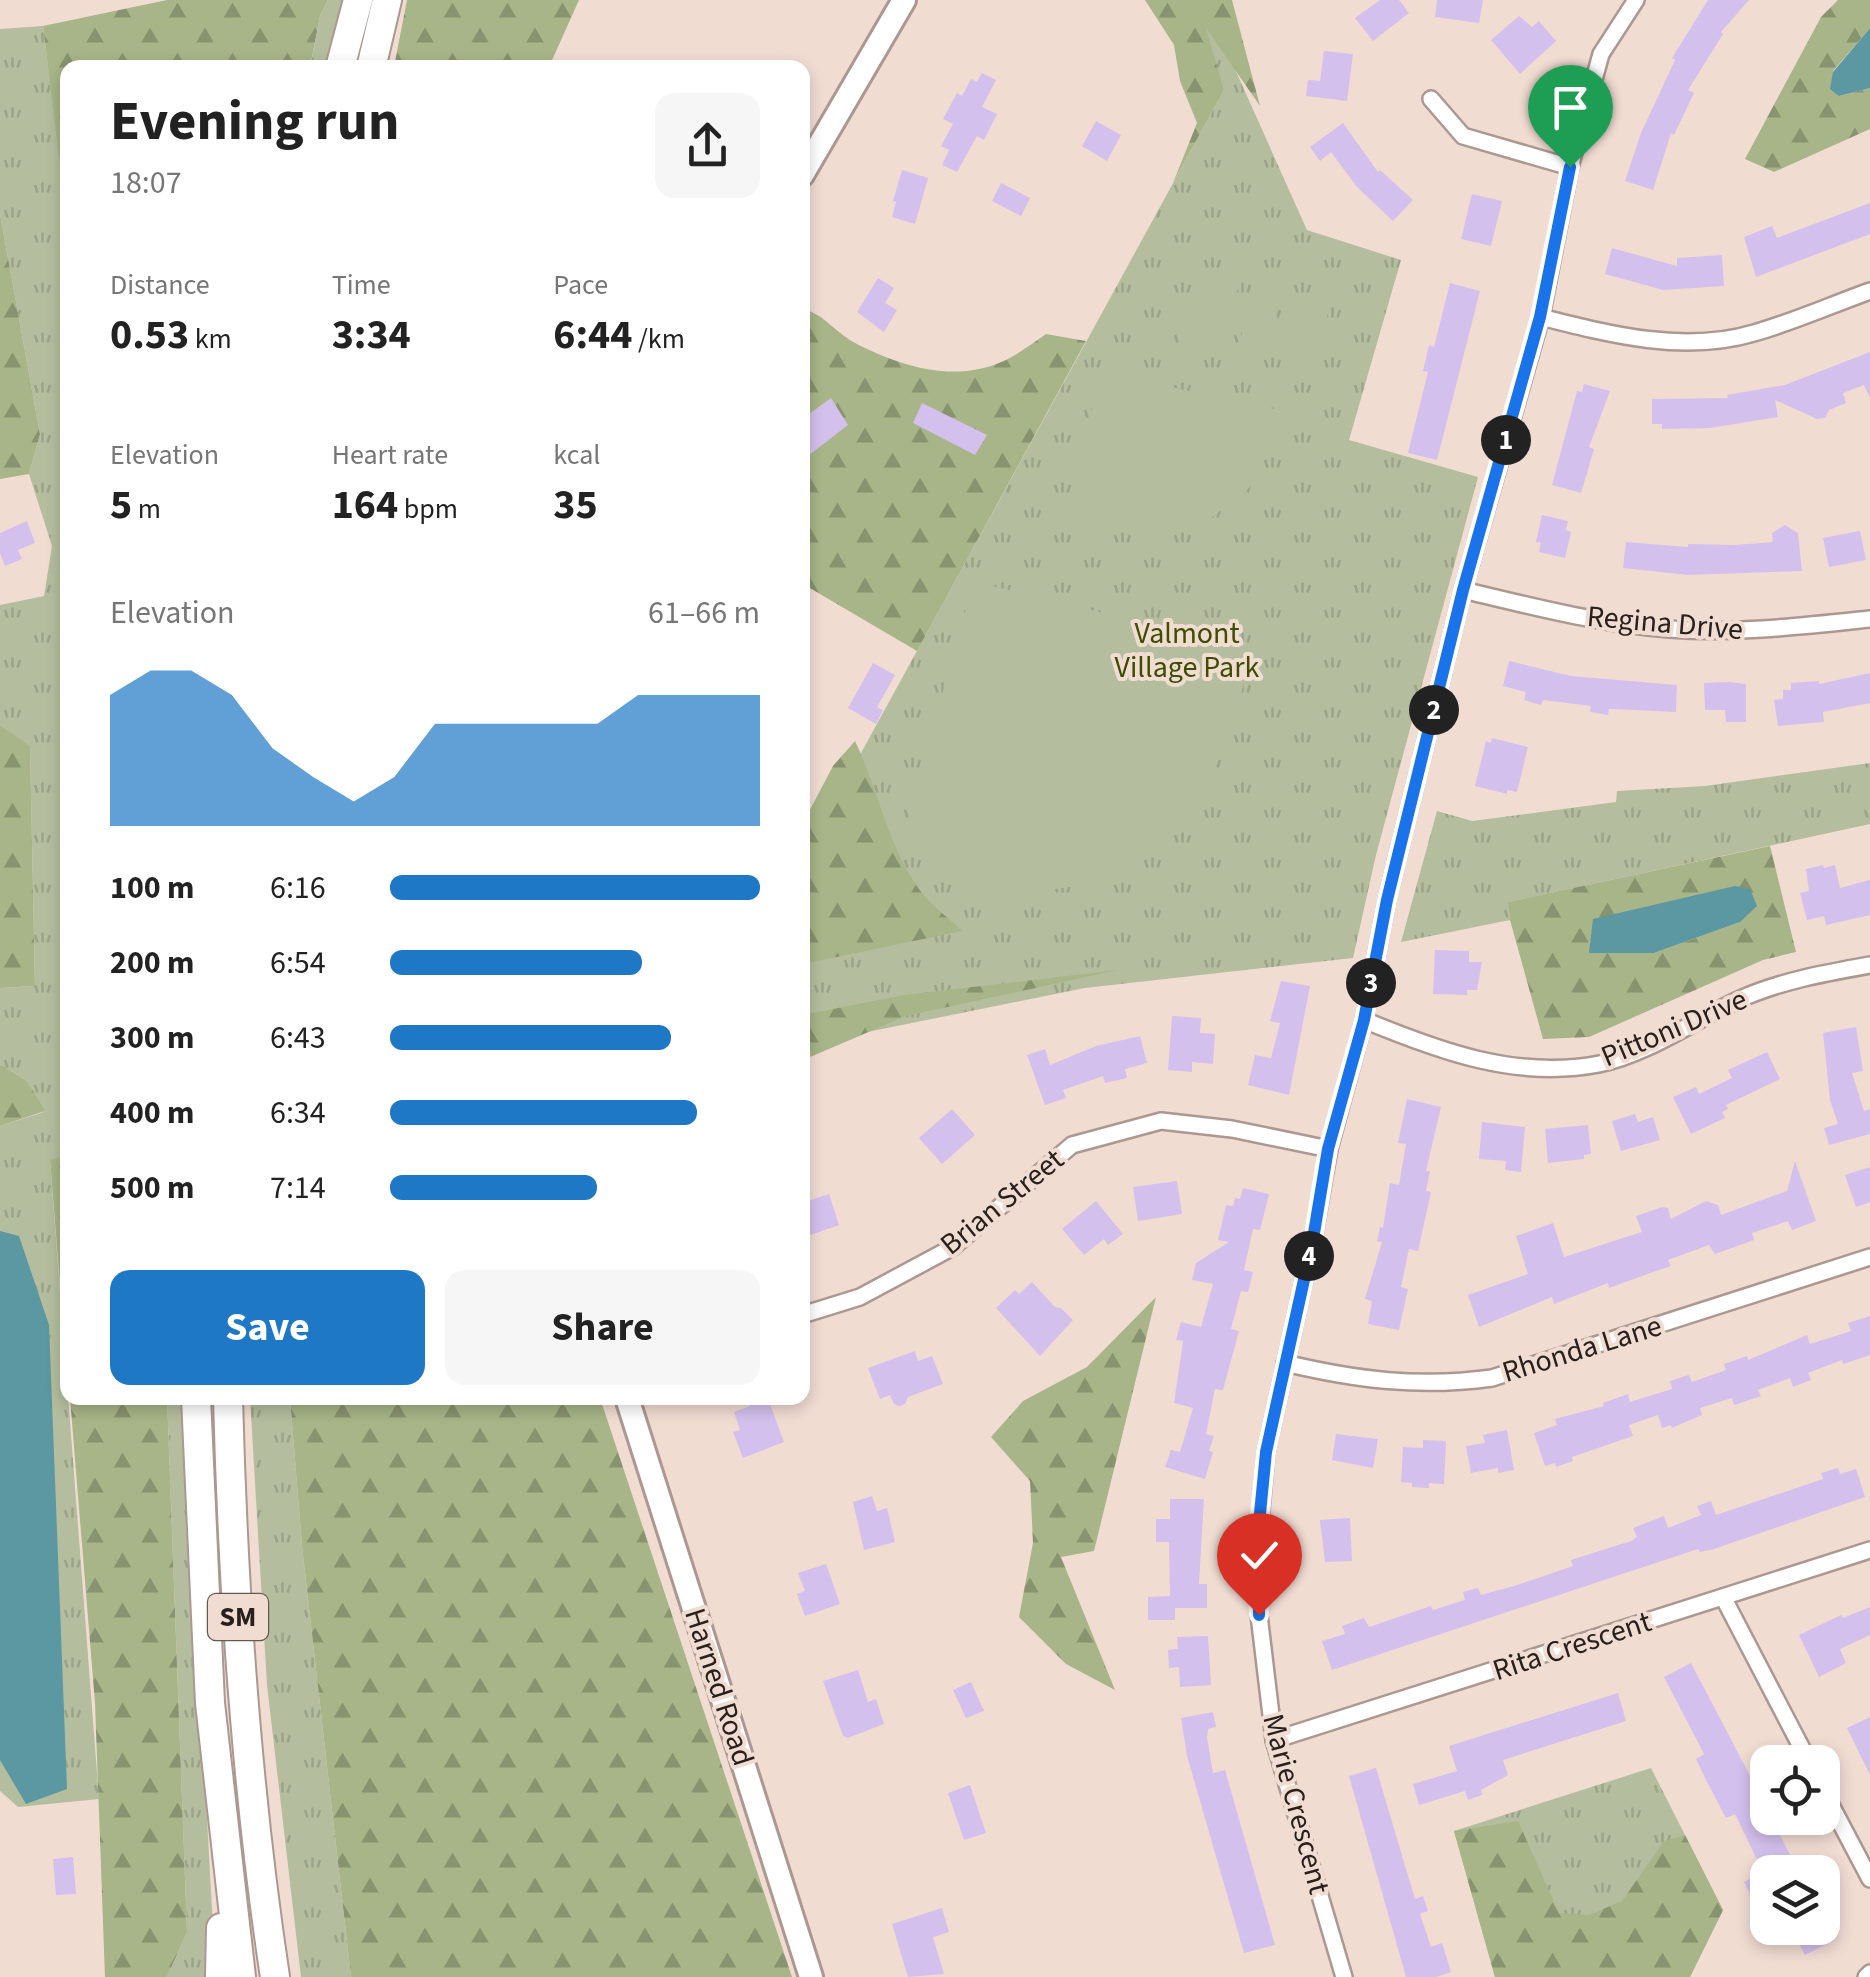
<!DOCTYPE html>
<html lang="en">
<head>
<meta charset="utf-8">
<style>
  body { margin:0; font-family:"Source Sans 3",sans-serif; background:#f6f6f6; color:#222; height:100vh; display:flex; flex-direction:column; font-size:38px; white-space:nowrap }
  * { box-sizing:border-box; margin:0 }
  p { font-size:32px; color:#767676 }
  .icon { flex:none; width:55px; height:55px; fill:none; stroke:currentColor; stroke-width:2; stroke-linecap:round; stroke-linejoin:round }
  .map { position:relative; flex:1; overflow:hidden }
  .details { position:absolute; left:60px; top:60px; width:750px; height:1345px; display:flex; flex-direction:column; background:#fff; border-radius:20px; box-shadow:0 5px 15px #0003 }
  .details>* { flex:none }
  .tools { position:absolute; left:1750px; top:1745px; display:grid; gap:20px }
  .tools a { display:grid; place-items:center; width:90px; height:90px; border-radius:20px; background:#fff; box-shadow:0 5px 15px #0003; font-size:50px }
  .pin { position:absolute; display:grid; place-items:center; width:85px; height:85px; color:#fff; margin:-102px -42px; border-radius:50% 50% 50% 0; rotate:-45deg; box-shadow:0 0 10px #0007 }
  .pin .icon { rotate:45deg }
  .km { position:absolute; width:50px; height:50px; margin:-25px; border-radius:50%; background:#222; color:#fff; font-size:28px; line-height:50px; text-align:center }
  .round { display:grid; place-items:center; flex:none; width:105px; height:105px; border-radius:20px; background:#f6f6f6 }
  .headline { display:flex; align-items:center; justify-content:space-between; height:170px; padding:0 50px }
  h1 { font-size:55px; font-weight:700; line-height:75px }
  .stats { display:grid; grid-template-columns:repeat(3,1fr); gap:15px; height:170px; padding:10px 50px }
  .stats div { display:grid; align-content:center }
  .stats b { font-size:42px; font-weight:700 }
  .stats small { font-size:28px; font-weight:400 }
  .stats p { font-size:28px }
  .chart { height:280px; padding:20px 50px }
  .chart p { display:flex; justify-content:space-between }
  .chart svg { width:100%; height:180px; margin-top:10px; fill:#1f78c5; opacity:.7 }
  .button { display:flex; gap:20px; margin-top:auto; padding:20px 50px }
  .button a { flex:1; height:115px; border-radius:20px; background:#1f78c5; color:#fff; font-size:40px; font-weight:700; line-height:115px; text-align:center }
  .button a+a { background:#f6f6f6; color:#222 }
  ul { padding:0 50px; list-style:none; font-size:32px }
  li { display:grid; grid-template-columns:160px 120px 1fr; align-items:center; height:75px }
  li i { height:25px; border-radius:12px; background:#1f78c5 }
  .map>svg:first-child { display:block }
  .grass { fill:url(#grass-tufts) }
  .forest { fill:url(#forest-firs); fill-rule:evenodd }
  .pitch { fill:#b4be9e }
  .water { fill:#5b98a1 }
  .building { fill:#d4c0ed }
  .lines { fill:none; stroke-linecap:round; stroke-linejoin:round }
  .street-casing { stroke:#ac9890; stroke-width:20 }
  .secondary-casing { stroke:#ac9890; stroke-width:28 }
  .highway-casing { stroke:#ac9890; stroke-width:32 }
  .street { stroke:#fff; stroke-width:15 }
  .secondary { stroke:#fff; stroke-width:22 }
  .highway { stroke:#fff; stroke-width:28 }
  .route-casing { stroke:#fff; stroke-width:20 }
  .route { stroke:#1a73e8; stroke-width:12 }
  .labels { text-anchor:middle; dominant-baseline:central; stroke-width:8; stroke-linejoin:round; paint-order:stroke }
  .shield { fill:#f1dcd2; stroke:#645853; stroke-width:2.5 }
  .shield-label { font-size:28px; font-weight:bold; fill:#28201d }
  .street-label { font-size:30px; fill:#28201d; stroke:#f1dcd2 }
  .park-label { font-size:30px; fill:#3d4d01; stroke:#f1dcd2 }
</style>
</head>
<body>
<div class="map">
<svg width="1870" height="1977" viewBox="0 0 1870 1977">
  <defs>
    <pattern id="grass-tufts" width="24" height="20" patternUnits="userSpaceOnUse" patternTransform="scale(2.5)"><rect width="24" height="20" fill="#b4be9e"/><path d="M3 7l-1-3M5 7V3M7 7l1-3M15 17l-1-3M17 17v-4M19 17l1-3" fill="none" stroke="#9ba388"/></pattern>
    <pattern id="forest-firs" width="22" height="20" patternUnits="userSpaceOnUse" patternTransform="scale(2.5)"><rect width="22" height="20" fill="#a7b588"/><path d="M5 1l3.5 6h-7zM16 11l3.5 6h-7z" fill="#88936f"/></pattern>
  </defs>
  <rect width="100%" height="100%" fill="#f1dcd2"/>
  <g class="grass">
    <polygon points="328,0 346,0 326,67 310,68 320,16"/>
    <polygon points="1183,0 1204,0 1307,230 1401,260 1349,440 1478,477 1376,855 1353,958 1085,988 803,1045 803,859 1224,90"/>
    <polygon points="43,26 68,224 68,1060 62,1104 67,1104 68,1155 50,1161 99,1799 18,1807 0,1791 0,1126 44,1112 27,1081 0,1064 0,988 35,986 30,747 0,725 0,605 44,596 52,546 29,474 40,434 0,214 0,29"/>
    <polygon points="1870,763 1870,824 1509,902 1510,920 1401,942 1437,811 1472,821 1616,802 1617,791 1705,786"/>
    <polygon points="167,1398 184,1398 213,1928 211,1977 167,1977 187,1932"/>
    <polygon points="250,1398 290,1398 302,1546 351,1977 301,1977 267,1685"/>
    <polygon points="1651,1768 1723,1910 1690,1977 1495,1977 1454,1831"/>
  </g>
  <g class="forest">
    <polygon points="167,0 328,0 320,16 310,67 68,68 67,224 43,26"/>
    <polygon points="407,0 579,0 549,67 394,67"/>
    <polygon points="1145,0 1232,0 1260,106 1206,28 1224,90 1173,183 1197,123 1180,81 1174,45"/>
    <polygon points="1838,0 1870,0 1870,28 1833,71 1839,96 1870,88 1870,129 1774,172 1745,159 1821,17"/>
    <polygon points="0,214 40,434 29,474 0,479"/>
    <path d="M803,309c21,5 33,24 52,34 47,24 101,41 151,17 14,-7 27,-17 40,-26l40,7 -169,310 -114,-67z"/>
    <polygon points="0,725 30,746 35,986 0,988"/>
    <path d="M855,741c23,47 34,110 67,152 11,14 27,25 40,38l-159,33v-141l30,-57z"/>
    <path d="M1770,846l26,106 -33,8 -174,77 -46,2 -33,-119 -2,-18zM1749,889l-9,33 -86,31z"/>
    <polygon points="1118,970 906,1016 803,1060 803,1015 904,995"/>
    <polygon points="0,1064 27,1081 45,1111 0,1126"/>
    <polygon points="67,1155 68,1155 67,1373 50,1160"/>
    <polygon points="1156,1297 1094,1551 1061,1557 1115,1690 1066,1664 1019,1617 1033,1543 1030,1481 991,1437 1023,1401 1087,1367"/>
    <polygon points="70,1398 167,1398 187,1932 167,1977 105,1977 95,1703"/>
    <polygon points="290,1398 600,1398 792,1977 351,1977 302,1546"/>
    <polygon points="1518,1821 1559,1913 1589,1915 1622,1901 1664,1841 1685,1835 1723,1910 1690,1977 1495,1977 1454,1831"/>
  </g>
  <g class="pitch">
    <polygon points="1197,269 1240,279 1222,352 1179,342"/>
    <polygon points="1253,286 1282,292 1267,358 1238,351"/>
    <polygon points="1301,297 1330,304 1315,369 1286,363"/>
    <polygon points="1113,375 1284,411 1250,487 1194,532 1066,526 1098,380"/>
    <polygon points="992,586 1256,650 1206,792 1160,851 1102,882 962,903 909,814 969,597"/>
  </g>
  <g class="water">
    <polygon points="1870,28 1870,88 1839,96 1830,89 1833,72"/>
    <polygon points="1735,886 1750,889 1757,906 1740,922 1654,953 1589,953 1593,919"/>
    <polygon points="0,1231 19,1236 49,1325 67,1789 26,1804 0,1760"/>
  </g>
  <g class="building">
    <polygon points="1380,0 1399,0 1409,13 1373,41 1355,18"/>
    <polygon points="1437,0 1483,0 1479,23 1435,17"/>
    <polygon points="1708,0 1749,0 1721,32 1723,34 1688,90 1694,93 1674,135 1671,133 1653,190 1625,181 1641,133 1675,60 1672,58"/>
    <polygon points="1519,16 1532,27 1539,21 1556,41 1520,74 1491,40"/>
    <polygon points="1324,51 1353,54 1347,101 1306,96 1308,80 1320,81"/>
    <polygon points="982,73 996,80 982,107 997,114 984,140 977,136 957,172 942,165 949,150 941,146 953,124 943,119 957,93 962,96 971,79 977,82"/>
    <polygon points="1096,121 1121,135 1107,161 1082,146"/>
    <polygon points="1343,123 1378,172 1380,170 1413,200 1393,221 1357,187 1331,152 1320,161 1310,147"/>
    <polygon points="902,170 928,178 915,224 892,217 896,202 893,201"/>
    <polygon points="1001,183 1030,198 1021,216 992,201"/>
    <polygon points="1472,194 1502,201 1491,246 1461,239"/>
    <polygon points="1870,203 1870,234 1756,277 1744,237 1772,226 1777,238"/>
    <polygon points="1612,248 1677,266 1677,258 1722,255 1724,286 1663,290 1605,274"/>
    <polygon points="878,278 894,288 885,303 897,310 884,332 857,312"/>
    <polygon points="1450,283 1480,291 1437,460 1408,453 1428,372 1423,371 1429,345 1434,347"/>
    <polygon points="1870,352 1870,398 1864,385 1843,393 1846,403 1829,410 1825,418 1817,419 1775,400 1778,417 1710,428 1662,429 1662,424 1652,424 1652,399 1728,398 1727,395 1785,385"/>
    <polygon points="1584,384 1610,391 1589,447 1594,449 1581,493 1552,485 1577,391 1582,392"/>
    <polygon points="831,398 848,425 808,456 802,448 802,419"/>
    <polygon points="922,403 987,435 975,455 913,423"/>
    <polygon points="1542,515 1568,521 1566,530 1571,532 1565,558 1539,552 1541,543 1536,542"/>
    <polygon points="27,521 35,543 18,550 22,559 5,566 0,553 0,533"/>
    <polygon points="1785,525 1798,533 1802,571 1688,575 1623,568 1626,542 1688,547 1688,544 1735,545 1773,542 1772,533"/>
    <polygon points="1860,531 1866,560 1829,567 1823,538"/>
    <polygon points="1509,661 1571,676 1677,685 1676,712 1613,709 1609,709 1608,715 1590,712 1591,706 1543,700 1541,705 1524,700 1526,692 1503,686"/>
    <polygon points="873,663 895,675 877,707 883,710 876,724 848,708"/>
    <polygon points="1870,673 1870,703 1823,712 1824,722 1778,726 1774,700 1783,699 1783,690 1791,690 1791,683 1819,681 1819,684"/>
    <polygon points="1730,682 1746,684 1746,722 1726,722 1725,710 1705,710 1704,683"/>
    <polygon points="1492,738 1528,747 1517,792 1507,790 1507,794 1475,786 1486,741 1491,743"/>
    <polygon points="1823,865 1824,868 1835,865 1840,888 1870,880 1870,915 1826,925 1824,916 1807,920 1800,893 1809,891 1806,869"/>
    <polygon points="1435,950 1469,951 1469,962 1482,962 1477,990 1467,990 1467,995 1433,994"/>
    <polygon points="1281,981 1310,986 1289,1095 1248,1085 1255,1055 1271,1058 1280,1023 1270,1021"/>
    <polygon points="1172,1016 1201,1018 1200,1033 1215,1034 1213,1064 1192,1062 1192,1072 1168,1070"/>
    <polygon points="1856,1027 1863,1071 1852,1073 1864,1111 1870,1109 1870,1134 1829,1145 1824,1128 1838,1124 1830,1100 1823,1033"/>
    <polygon points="1140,1036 1147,1063 1125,1069 1127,1078 1105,1083 1103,1076 1063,1090 1066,1098 1045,1105 1027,1055 1045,1049 1050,1065 1096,1046"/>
    <polygon points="1767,1052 1780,1079 1726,1105 1728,1109 1722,1112 1725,1118 1691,1134 1673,1097 1696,1087 1699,1094 1732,1078 1728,1070"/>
    <polygon points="1407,1099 1441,1107 1426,1171 1430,1171 1426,1191 1431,1192 1418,1251 1409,1249 1401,1287 1408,1289 1399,1330 1368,1324 1372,1301 1365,1299 1382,1242 1377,1241 1380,1227 1383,1228 1390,1183 1399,1185 1406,1144 1398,1143"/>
    <polygon points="952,1109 975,1135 942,1164 919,1138"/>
    <polygon points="1635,1114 1638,1122 1653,1117 1660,1140 1621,1151 1612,1121"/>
    <polygon points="1482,1122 1525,1127 1521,1172 1505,1170 1506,1161 1479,1159"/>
    <polygon points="1588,1125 1591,1154 1584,1155 1584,1159 1548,1163 1545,1129"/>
    <polygon points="1795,1161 1816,1221 1792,1230 1788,1221 1752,1233 1754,1240 1715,1254 1709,1245 1668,1260 1671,1266 1653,1272 1609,1288 1608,1283 1554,1304 1552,1297 1479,1327 1468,1295 1528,1274 1516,1236 1553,1223 1564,1257 1642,1232 1636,1216 1662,1207 1668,1208 1671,1219 1706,1201 1718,1205 1721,1215 1787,1191"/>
    <polygon points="1870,1167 1870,1202 1856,1207 1845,1175"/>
    <polygon points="1177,1181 1182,1214 1138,1221 1133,1187"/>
    <polygon points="1243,1188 1269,1194 1260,1230 1253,1229 1244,1270 1253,1272 1248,1292 1241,1291 1231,1329 1239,1331 1223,1390 1215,1389 1206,1434 1214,1436 1209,1451 1213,1452 1205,1479 1165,1467 1171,1450 1180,1452 1193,1408 1174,1403 1183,1341 1176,1340 1181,1322 1201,1327 1213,1284 1192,1280 1196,1263 1229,1242 1218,1240 1226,1205 1233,1206 1235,1198 1240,1199"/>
    <polygon points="829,1194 839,1225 802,1238 802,1203"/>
    <polygon points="1096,1201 1123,1234 1108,1245 1104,1239 1084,1255 1062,1229"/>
    <polygon points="1032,1282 1055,1307 1061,1308 1073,1320 1040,1356 996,1308 1015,1290 1019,1294"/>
    <polygon points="1870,1316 1870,1355 1843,1364 1842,1360 1808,1373 1811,1380 1793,1387 1790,1378 1758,1390 1761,1396 1734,1405 1732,1398 1700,1408 1702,1415 1672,1428 1671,1425 1662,1428 1658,1415 1629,1425 1633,1436 1572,1457 1573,1461 1556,1467 1555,1463 1545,1466 1534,1433 1557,1425 1555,1419 1604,1406 1603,1403 1628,1394 1630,1402 1672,1389 1670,1381 1689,1375 1692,1382 1726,1370 1724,1364 1747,1356 1748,1360 1807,1335 1810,1344 1851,1331 1848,1323"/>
    <polygon points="915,1351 918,1361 932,1356 943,1384 908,1397 905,1404 899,1406 894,1404 890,1395 880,1399 868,1368"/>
    <polygon points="768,1399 784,1442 743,1458 733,1432 740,1430 734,1412"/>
    <polygon points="1507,1430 1514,1470 1498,1473 1498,1468 1471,1473 1466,1446 1485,1443 1483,1435"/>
    <polygon points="1336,1434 1378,1439 1373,1468 1332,1460"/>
    <polygon points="1423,1440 1446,1441 1444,1484 1429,1483 1429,1488 1412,1487 1412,1483 1401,1482 1403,1447 1423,1448"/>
    <polygon points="1838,1468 1840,1474 1856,1469 1865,1497 1714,1549 1700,1552 1698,1549 1332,1670 1322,1641 1345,1634 1342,1626 1364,1618 1369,1627 1431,1606 1433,1610 1465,1600 1463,1592 1478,1588 1481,1595 1517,1585 1573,1566 1571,1560 1631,1541 1637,1537 1633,1528 1664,1516 1668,1528 1701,1515 1697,1506 1711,1501 1716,1515 1823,1479 1821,1473"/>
    <polygon points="872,1496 877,1511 887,1508 895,1542 864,1550 853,1502"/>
    <polygon points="1170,1499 1204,1499 1199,1584 1207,1584 1207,1608 1175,1608 1175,1620 1148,1620 1148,1597 1170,1596 1169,1542 1156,1542 1156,1519 1170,1519"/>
    <polygon points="1350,1518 1352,1561 1325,1562 1320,1520"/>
    <polygon points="826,1564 840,1604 805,1616 797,1594 805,1591 798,1573"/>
    <polygon points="1870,1607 1870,1635 1840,1649 1846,1663 1819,1677 1799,1635 1841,1615 1843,1618"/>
    <polygon points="1208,1636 1211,1685 1180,1687 1179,1667 1169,1668 1168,1650 1178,1649 1177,1637"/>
    <polygon points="1691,1663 1768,1810 1768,1818 1771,1818 1799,1872 1768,1872 1768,1928 1744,1882 1763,1872 1735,1814 1726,1818 1706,1780 1696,1759 1704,1754 1664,1677"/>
    <polygon points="858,1670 868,1702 876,1699 884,1724 848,1738 843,1736 823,1681"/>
    <polygon points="971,1682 984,1711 966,1718 953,1690"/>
    <polygon points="1618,1693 1626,1721 1503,1760 1508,1775 1481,1790 1482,1795 1468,1800 1465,1791 1419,1805 1413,1784 1457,1771 1449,1746"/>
    <polygon points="1213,1712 1216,1727 1208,1729 1207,1737 1213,1773 1225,1770 1275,1945 1244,1953 1187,1756 1181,1718"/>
    <polygon points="1870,1717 1870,1775 1847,1728"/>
    <polygon points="1376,1768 1415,1899 1423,1896 1428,1911 1420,1914 1431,1947 1442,1943 1451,1972 1436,1977 1406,1977 1349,1776"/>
    <polygon points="970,1785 986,1833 964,1840 948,1793"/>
    <polygon points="73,1857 76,1894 56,1895 53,1859"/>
    <polygon points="942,1908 949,1932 933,1937 944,1974 908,1977 892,1924"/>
    <polygon points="1791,1928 1827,1928 1833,1941 1805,1955"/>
  </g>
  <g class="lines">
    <g class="street-casing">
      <g id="street">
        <polyline points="1431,99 1463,136 1570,167"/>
        <path d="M1541,317c67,17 143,37 213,16 39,-11 77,-28 116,-42"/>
        <path d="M1463,590c67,16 136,34 206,39 67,5 134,-3 201,-10"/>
        <path d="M1364,1020c75,31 153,60 235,44 49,-10 94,-43 139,-64 42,-19 87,-27 132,-35"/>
        <polyline points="802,1315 860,1297 953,1247 1072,1145 1161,1121 1232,1129 1329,1149"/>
        <path d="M1285,1363c71,17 135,25 207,15l378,-121"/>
        <polyline points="1723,1597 1809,1762"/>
        <polyline points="1274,1740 1870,1550"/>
        <polyline points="1822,1788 1870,1879"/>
        <polyline points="1344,1977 1274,1740 1259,1615 1259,1533 1266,1452 1313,1239 1329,1149 1364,1020 1387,900 1463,590 1541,317 1570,167 1601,54 1636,0"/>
        <polyline points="1866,1977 1870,1973"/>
      </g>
    </g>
    <g class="secondary-casing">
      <g id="secondary">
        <polyline points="802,175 904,0"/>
        <polyline points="627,1398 811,1977"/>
      </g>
    </g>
    <g class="highway-casing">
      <g id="highway">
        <polyline points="340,68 358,0"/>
        <polyline points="371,68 387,0"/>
        <polyline points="196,1398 210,1703 241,1977"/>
        <path d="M228,1398c5,193 18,388 47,579"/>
        <polyline points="220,1977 221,1928"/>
      </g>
    </g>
    <use href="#street" class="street"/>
    <use href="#secondary" class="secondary"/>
    <use href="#highway" class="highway"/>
  </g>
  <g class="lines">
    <g class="route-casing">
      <polyline id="route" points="1259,1615 1258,1534 1266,1452 1313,1239 1328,1149 1364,1020 1387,900 1463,590 1540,317 1570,167"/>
    </g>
    <use href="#route" class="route"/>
  </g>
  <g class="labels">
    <rect class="shield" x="208" y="1594" width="60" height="46" rx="8"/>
    <g class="shield-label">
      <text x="238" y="1617">SM</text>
    </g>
    <g class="street-label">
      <text transform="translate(1665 623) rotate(5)">Regina Drive</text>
      <text transform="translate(1674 1028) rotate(-23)">Pittoni Drive</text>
      <text transform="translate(1002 1202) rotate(-39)">Brian Street</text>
      <text transform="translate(1582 1349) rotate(-17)">Rhonda Lane</text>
      <text transform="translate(1572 1646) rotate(-18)">Rita Crescent</text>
      <text transform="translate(719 1687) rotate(72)">Harned Road</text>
      <text transform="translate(1296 1804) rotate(75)">Marie Crescent</text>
    </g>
    <g class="park-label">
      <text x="1187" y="633">Valmont<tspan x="1187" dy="34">Village Park</tspan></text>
    </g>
  </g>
</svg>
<div class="tools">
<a><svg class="icon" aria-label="locate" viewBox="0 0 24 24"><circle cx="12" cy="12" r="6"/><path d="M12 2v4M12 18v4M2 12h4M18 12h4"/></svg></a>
<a><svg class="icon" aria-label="layers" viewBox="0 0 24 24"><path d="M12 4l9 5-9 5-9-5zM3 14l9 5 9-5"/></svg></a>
</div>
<div class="pin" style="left:1570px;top:167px;background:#1e9e55"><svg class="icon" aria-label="arrive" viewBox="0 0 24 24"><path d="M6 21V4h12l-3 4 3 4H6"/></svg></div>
<div class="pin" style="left:1259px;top:1615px;background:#d93025"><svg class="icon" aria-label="check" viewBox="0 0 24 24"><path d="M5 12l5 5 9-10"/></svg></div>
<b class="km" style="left:1506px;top:440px">1</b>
<b class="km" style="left:1434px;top:710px">2</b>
<b class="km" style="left:1371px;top:983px">3</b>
<b class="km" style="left:1309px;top:1256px">4</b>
<section class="details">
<div class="headline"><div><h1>Evening run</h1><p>18:07</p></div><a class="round"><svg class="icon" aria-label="share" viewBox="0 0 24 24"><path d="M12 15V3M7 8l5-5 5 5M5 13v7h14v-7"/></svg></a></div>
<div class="stats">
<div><p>Distance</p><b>0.53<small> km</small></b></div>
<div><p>Time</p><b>3:34</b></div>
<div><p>Pace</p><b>6:44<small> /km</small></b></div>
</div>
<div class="stats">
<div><p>Elevation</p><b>5<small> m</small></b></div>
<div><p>Heart rate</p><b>164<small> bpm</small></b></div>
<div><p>kcal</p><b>35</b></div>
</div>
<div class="chart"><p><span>Elevation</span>61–66 m</p>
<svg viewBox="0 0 160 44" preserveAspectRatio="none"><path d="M0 44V12L10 6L20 6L30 12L40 25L50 32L60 38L70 32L80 19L90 19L100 19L110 19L120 19L130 12L140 12L150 12L160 12V44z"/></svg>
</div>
<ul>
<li><b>100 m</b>6:16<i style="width:100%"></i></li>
<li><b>200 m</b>6:54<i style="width:68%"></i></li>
<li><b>300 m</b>6:43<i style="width:76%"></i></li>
<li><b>400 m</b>6:34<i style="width:83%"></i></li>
<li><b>500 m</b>7:14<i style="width:56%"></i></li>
</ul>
<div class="button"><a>Save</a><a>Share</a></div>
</section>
</div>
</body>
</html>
